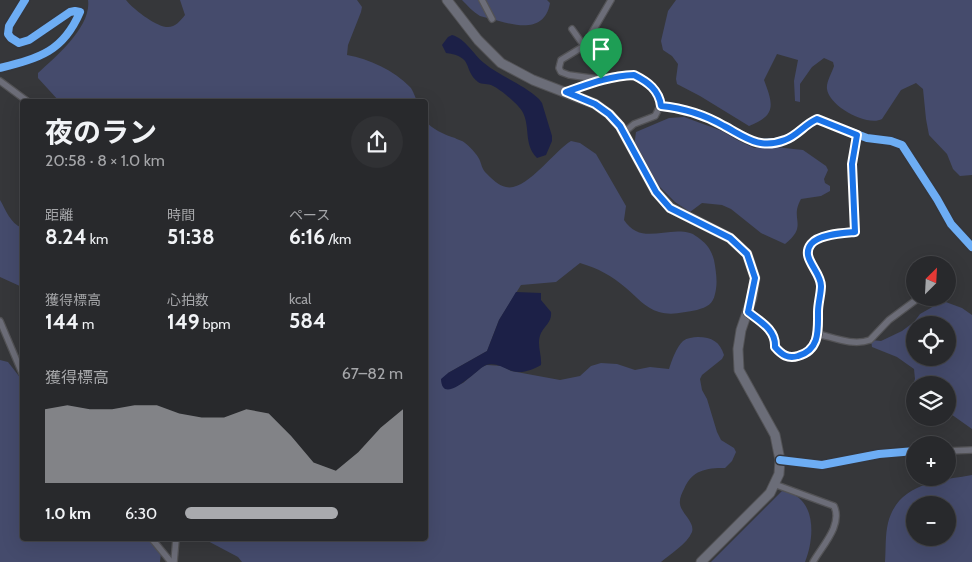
<!DOCTYPE html>
<html lang="ja">
<head>
<meta charset="utf-8">
<style>
  body { margin:0; font-family:Cabin,"Noto Sans JP",sans-serif; background:#303134; color:#f1f3f6; height:100vh; display:flex; flex-direction:column; font-size:19px; white-space:nowrap }
  * { box-sizing:border-box; margin:0 }
  p { font-size:16px; color:#a5a6a9 }
  .icon { flex:none; width:28px; height:28px; fill:none; stroke:currentColor; stroke-width:2; stroke-linecap:round; stroke-linejoin:round }
  .map { position:relative; flex:1; overflow:hidden }
  .sheet { position:absolute; left:20px; top:99px; width:408px; height:442px; display:flex; flex-direction:column; background:#28292c; border-radius:5px; box-shadow:0 5px 20px #0002,0 0 0 1px #444548 }
  .sheet>* { flex:none }
  .needle { width:32px; rotate:24deg }
  .tools { position:absolute; left:906px; top:256px; display:grid; gap:10px }
  .tools a { display:grid; place-items:center; width:50px; height:50px; border-radius:50%; background:#28292c; box-shadow:0 5px 20px #0002,0 0 0 1px #444548; font-size:25px }
  .pin { position:absolute; display:grid; place-items:center; width:42px; height:42px; color:#fff; margin:-51px -21px; border-radius:50% 50% 50% 0; rotate:-45deg; box-shadow:0 0 5px #0007 }
  .pin .icon { rotate:45deg }
  .round { display:grid; place-items:center; flex:none; width:52px; height:52px; border-radius:26px; background:#303134 }
  .summary { display:flex; align-items:center; justify-content:space-between; height:85px; padding:0 25px }
  h1 { font-size:28px; font-weight:700; line-height:38px }
  .stats { display:grid; grid-template-columns:repeat(3,1fr); gap:8px; height:85px; padding:5px 25px }
  .stats div { display:grid; align-content:center }
  .stats b { font-size:21px; font-weight:700 }
  .stats small { font-size:14px; font-weight:400 }
  .stats p { font-size:14px }
  .chart { height:140px; padding:10px 25px }
  .chart p { display:flex; justify-content:space-between }
  .chart svg { width:100%; height:90px; margin-top:5px; fill:#a9aaae; opacity:.7 }
  ul { padding:0 25px; list-style:none; font-size:16px }
  li { display:grid; grid-template-columns:80px 60px 1fr; align-items:center; height:38px }
  li i { height:12px; border-radius:6px; background:#a9aaae }
  .map>svg:first-child { display:block }
  .green { fill:#454b6c; fill-rule:evenodd }
  .water { fill:#1c2047 }
  .lines { fill:none; stroke-linecap:round; stroke-linejoin:round }
  .minor-casing { stroke:#535356; stroke-width:8 }
  .primary-casing { stroke:#535356; stroke-width:11 }
  .minor { stroke:#6c6d78; stroke-width:5.5 }
  .primary { stroke:#6b6d78; stroke-width:9 }
  .cycleway-casing { stroke:#34363c; stroke-width:11 }
  .cycleway { stroke:#6dadf4; stroke-width:8 }
  .route-casing { stroke:#fff; stroke-width:10 }
  .route { stroke:#1a73e8; stroke-width:6 }
</style>
</head>
<body>
<div class="map">
<svg width="972" height="562" viewBox="0 0 972 562">
  <rect width="100%" height="100%" fill="#36373a"/>
  <g class="green">
    <path d="M88,0h38c7,9 28,25 40,27 9,1 14,-6 19,-12l-5,-15h177l5,7 -1,5 -13,33 -1,10c22,4 47,15 63,32 3,3 5,10 7,14h-358l-21,-23v-5c18,-16 54,-47 50,-73z"/>
    <path d="M462,0h85l3,3c-5,28 -29,24 -51,18 -6,-2 -13,-3 -19,-5 -7,-4 -13,-11 -18,-16z"/>
    <path d="M676,0h296v175l-12,1 -7,-7 -6,-15 -18,-19 -3,-16 -3,-30 -7,-6 -15,7 -19,29c-15,8 -53,-13 -55,-30 -1,-7 5,-16 7,-23l-1,-4 -9,-4 -12,9 -12,17v18l-5,-1 -1,-20 4,-21 -21,-6 -13,26c9,24 13,35 -15,46l-49,-30 -23,-12 -1,-5 2,-15 -6,-8 -9,-6 -2,-9 7,-30z"/>
    <path d="M684,117l41,15 29,16 21,-1 28,3 23,16 2,4 -4,9 1,4 5,3v5l-9,5 -20,3c-12,21 8,26 -16,45l-24,-11 -30,-24 -9,-4 -20,-2 -12,9 -15,-10 -23,-23 -18,-32 2,-15 33,-14z"/>
    <path d="M425,120c6,9 20,15 30,18 3,2 7,2 10,5 4,3 10,9 13,14 4,6 3,12 9,17 5,5 12,12 19,13 20,5 48,-36 65,-46l9,2 16,11 30,52 -2,14c17,26 42,6 66,13 4,1 7,4 10,6 8,6 11,11 14,21 2,11 4,23 1,34 -2,10 -8,13 -18,16 -13,2 -25,6 -38,2 -14,-4 -22,-15 -33,-24 -15,-13 -27,-19 -46,-25l-24,19 -35,3 -22,35 -12,31 -39,22 1,16 14,-6 19,-16 5,-2 15,1 9,5 49,9 20,-4 11,-10 10,-3 16,1 18,6 15,-3 19,2c3,-9 7,-21 14,-28 4,-3 10,-4 15,-4 14,0 22,5 26,18l-2,4 -20,16 -2,4 2,11 5,9 10,33 4,8 13,8 2,4 -4,9 -7,7c-19,0 -33,2 -41,21 -2,4 -5,10 -4,15 1,9 15,18 12,28 -5,12 -22,22 -31,30h-419l-4,-5 -34,-18h221z"/>
    <path d="M0,200c6,10 10,23 22,28v59l-22,-10z"/>
    <path d="M943,301l19,7 10,7v114l-24,-17v-27h-33v5l-3,-2 3,-9 -1,-10 -17,-12 -25,-10 -1,-7 10,1 21,-10 12,-9 6,-8zM915,325h33v33h-33z"/>
    <polygon points="0,360 8,362 22,380 22,401 20,405 22,407 22,539 149,539 161,553 160,562 0,562"/>
    <path d="M972,475v87h-87c1,-12 0,-27 3,-39 10,-40 50,-42 84,-48zM915,505h33v33h-33z"/>
    <path d="M782,491c35,5 33,46 23,71h-94z"/>
  </g>
  <g class="water">
    <path d="M452,35c14,4 21,19 32,28 17,14 39,21 55,36l3,4 10,33v5l-6,14 -9,3c-14,-14 -6,-32 -15,-47 -4,-7 -22,-22 -29,-25 -5,-3 -11,-1 -15,-4 -16,-13 -3,-25 -32,-29l-4,-8 6,-8z"/>
    <path d="M516,292l25,1v7l10,12c1,10 -6,13 -10,21 -5,11 1,21 0,32 -9,5 -19,9 -29,6 -9,-3 -16,-9 -26,-6 -8,3 -44,43 -45,14l7,-6 39,-22 12,-31z"/>
  </g>
  <g class="lines">
    <g class="minor-casing">
      <g id="minor">
        <polyline points="482,0 492,19"/>
        <polyline points="572,29 584,46"/>
        <path d="M0,68c39,-10 63,-16 80,-56l-5,-1 -5,1 -41,28 -10,3 -8,-5 -3,-4 1,-8 16,-26"/>
        <polyline points="598,79 569,75 561,72 559,68 561,60 584,46 611,0"/>
        <polyline points="0,81 27,101"/>
        <path d="M566,92c26,-9 64,-30 87,-4 9,11 9,16 2,28l-21,8 -7,6 -6,-4"/>
        <path d="M661,106c21,2 44,9 63,20 22,12 30,21 57,15 15,-3 23,-16 36,-22l50,19 24,3 11,4 35,54 14,25 21,23"/>
        <path d="M748,312c13,10 28,18 27,35 7,8 13,12 23,9 22,-6 20,-26 20,-44 0,-9 2,-18 3,-26 0,-15 -21,-28 -9,-42 7,-10 32,-11 43,-12l-3,-68 5,-29"/>
        <polyline points="0,321 22,373"/>
        <path d="M818,334c17,4 35,12 52,6l19,-20 27,-20"/>
        <polyline points="948,451 972,450"/>
        <polyline points="780,460 822,465 879,454 915,451"/>
        <path d="M774,484l60,22c9,19 -12,40 -21,56"/>
        <polyline points="152,539 171,562"/>
        <polyline points="174,562 176,539"/>
      </g>
    </g>
    <g class="primary-casing">
      <polyline id="primary" points="447,0 478,40 501,63 533,80 595,104 609,114 620,126 656,192 671,208 730,238 747,254 755,278 752,298 741,330 738,349 739,370 775,435 780,460 779,474 770,493 701,562"/>
    </g>
    <use href="#minor" class="minor"/>
    <use href="#primary" class="primary"/>
    <g class="cycleway-casing">
      <g id="cycleway">
        <path d="M0,68c39,-10 63,-16 80,-56l-5,-1 -5,1 -41,28 -10,3 -8,-5 -3,-4 1,-8 16,-26"/>
        <path d="M661,106c21,2 44,9 63,20 22,12 30,21 57,15 15,-3 23,-16 36,-22l50,19 24,3 11,4 35,54 14,25 21,23"/>
        <path d="M748,312c13,10 28,18 27,35 7,8 13,12 23,9 22,-6 20,-26 20,-44 0,-9 2,-18 3,-26 0,-15 -21,-28 -9,-42 7,-10 32,-11 43,-12l-3,-68 5,-29"/>
        <polyline points="780,460 822,465 879,454 915,451"/>
      </g>
    </g>
    <use href="#cycleway" class="cycleway"/>
  </g>
  <g class="lines">
    <g class="route-casing">
      <path id="route" d="M634,75c14,7 25,15 27,31 21,2 44,9 63,20 21,11 35,24 61,14 12,-4 20,-16 32,-21l40,16 -5,29 3,68c-11,1 -36,2 -44,12 -11,14 10,27 10,42 0,8 -3,17 -3,26 0,18 2,38 -20,44 -10,3 -16,-1 -23,-9 1,-17 -14,-25 -27,-35l7,-34 -8,-24 -17,-16 -60,-30 -14,-16 -36,-66 -11,-12 -14,-10 -29,-12c23,-8 43,-16 68,-17z"/>
    </g>
    <use href="#route" class="route"/>
  </g>
</svg>
<div class="tools">
<a><svg class="needle" viewBox="-14 -14 28 28"><path d="M0-13l5 13h-10z" fill="#e53935"/><path d="M0 13l5-13h-10z" fill="#a5a6a9"/></svg></a>
<a><svg class="icon" aria-label="locate" viewBox="0 0 24 24"><circle cx="12" cy="12" r="6"/><path d="M12 2v4M12 18v4M2 12h4M18 12h4"/></svg></a>
<a><svg class="icon" aria-label="layers" viewBox="0 0 24 24"><path d="M12 4l9 5-9 5-9-5zM3 14l9 5 9-5"/></svg></a>
<a>+</a>
<a>−</a>
</div>
<div class="pin" style="left:601px;top:79px;background:#1e9e55"><svg class="icon" aria-label="arrive" viewBox="0 0 24 24"><path d="M6 21V4h12l-3 4 3 4H6"/></svg></div>
<section class="sheet">
<div class="summary"><div><h1>夜のラン</h1><p>20:58 · 8 × 1.0 km</p></div><a class="round"><svg class="icon" aria-label="share" viewBox="0 0 24 24"><path d="M12 15V3M7 8l5-5 5 5M5 13v7h14v-7"/></svg></a></div>
<div class="stats">
<div><p>距離</p><b>8.24<small> km</small></b></div>
<div><p>時間</p><b>51:38</b></div>
<div><p>ペース</p><b>6:16<small> /km</small></b></div>
</div>
<div class="stats">
<div><p>獲得標高</p><b>144<small> m</small></b></div>
<div><p>心拍数</p><b>149<small> bpm</small></b></div>
<div><p>kcal</p><b>584</b></div>
</div>
<div class="chart"><p><span>獲得標高</span>67–82 m</p>
<svg viewBox="0 0 160 44" preserveAspectRatio="none"><path d="M0 44V8L10 6L20 8L30 8L40 6L50 6L60 10L70 12L80 12L90 8L100 10L110 21L120 34L130 38L140 29L150 17L160 8V44z"/></svg>
</div>
<ul>
<li><b>1.0 km</b>6:30<i style="width:70%"></i></li>
</ul>
</section>
</div>
</body>
</html>
